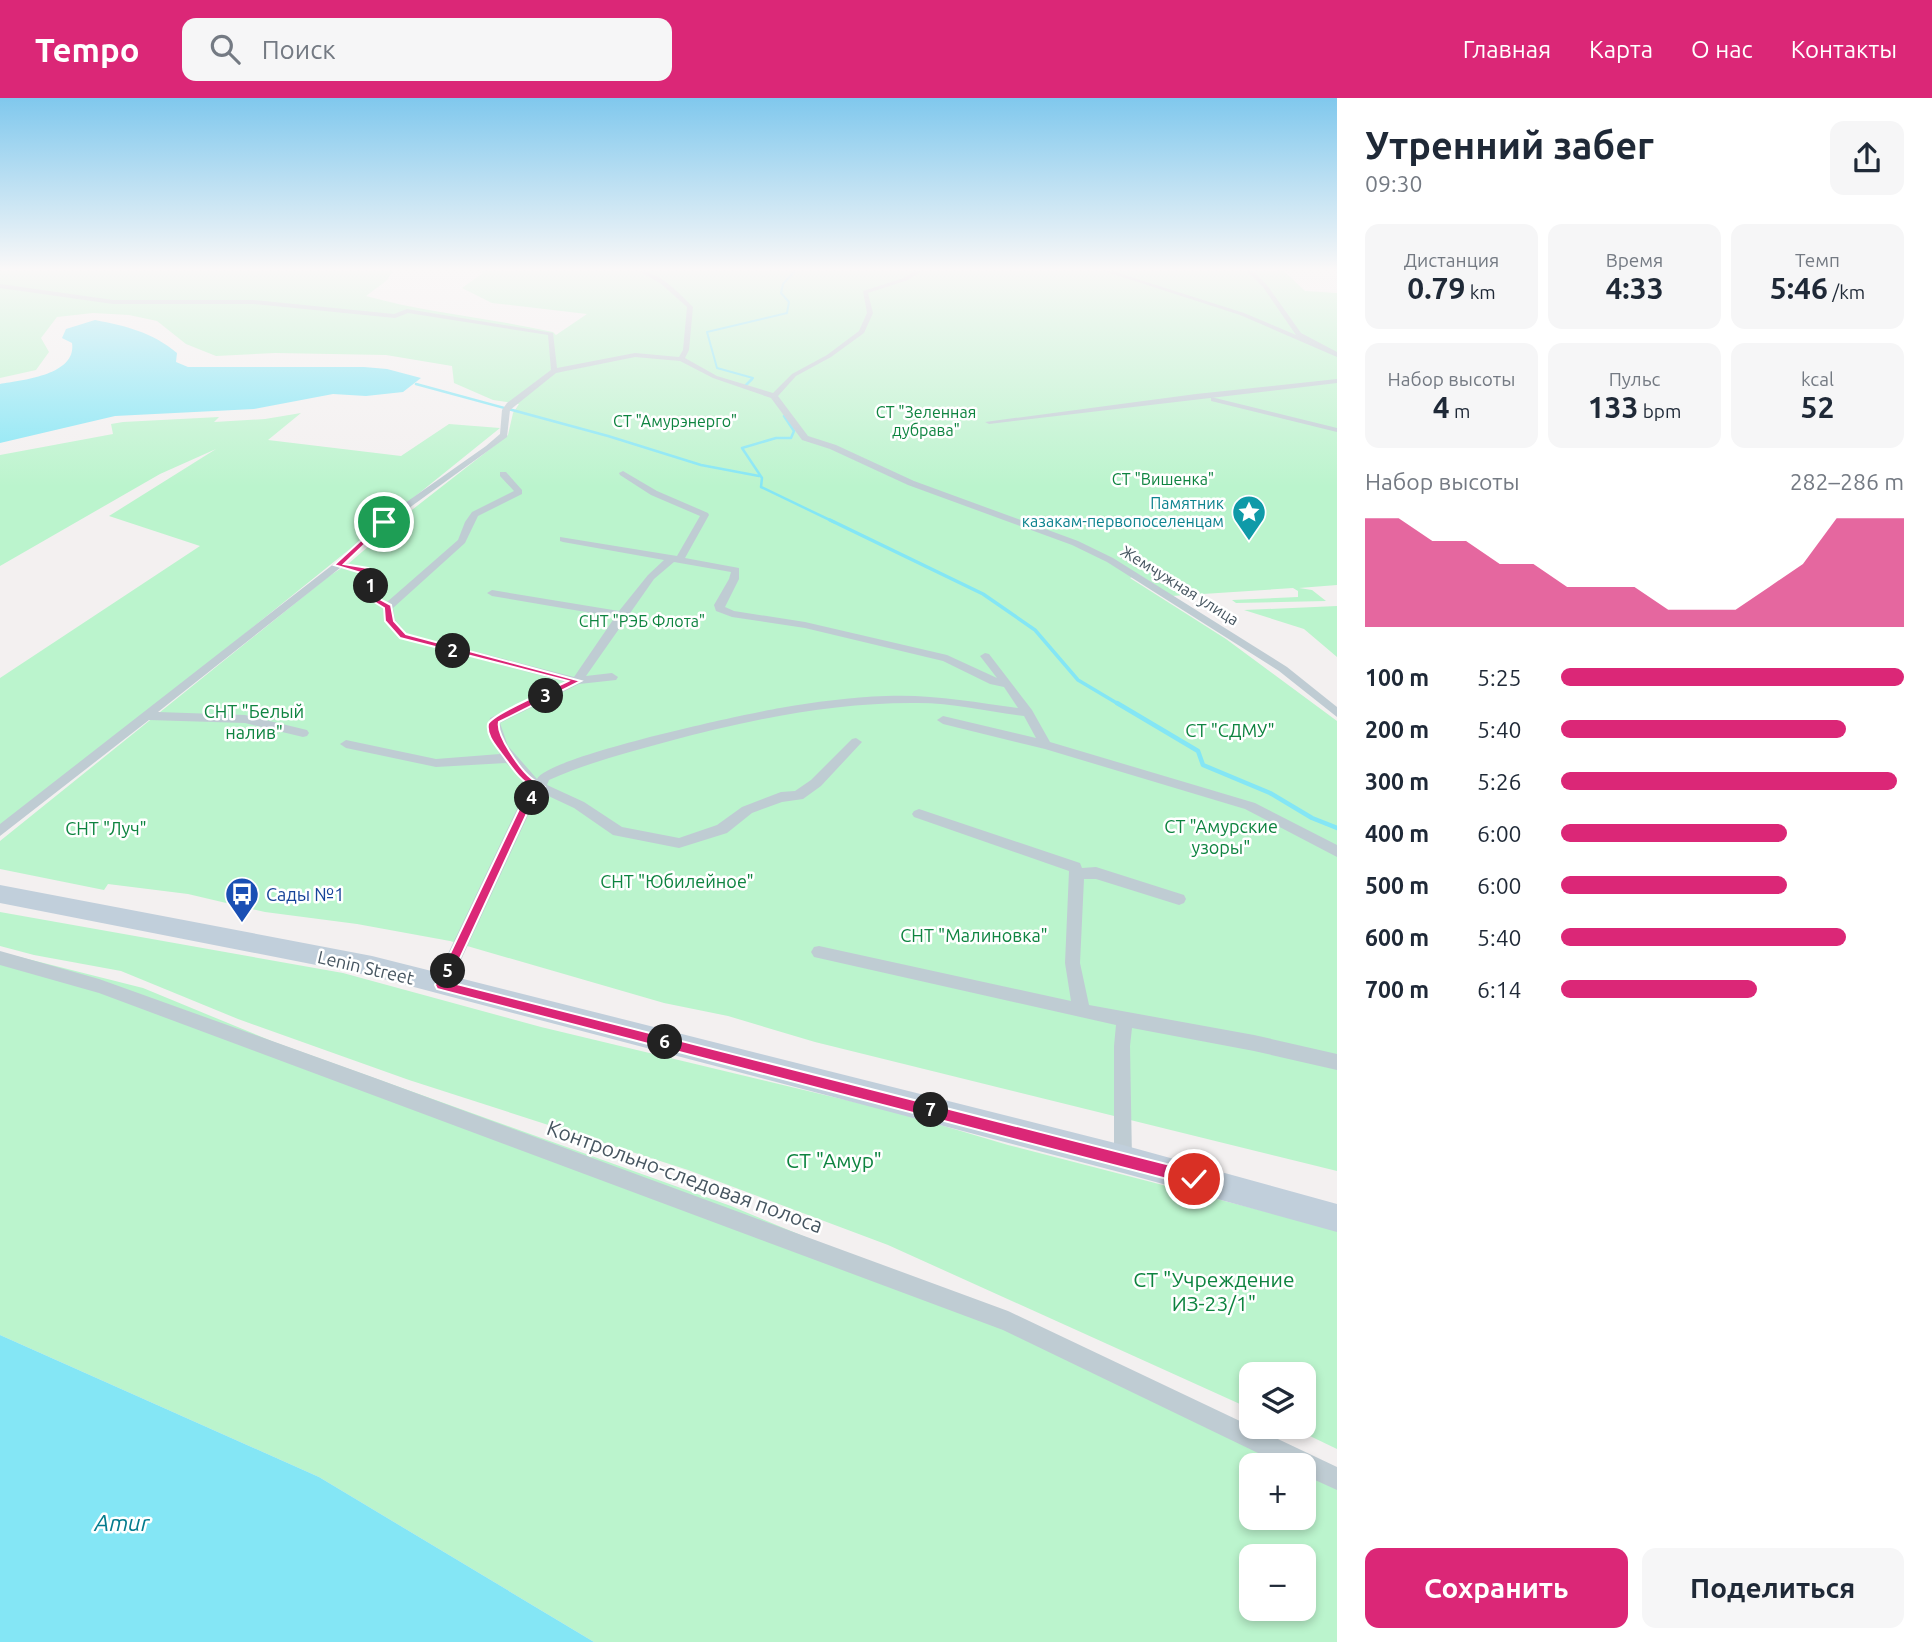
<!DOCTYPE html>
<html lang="ru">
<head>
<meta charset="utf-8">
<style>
  body { margin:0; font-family:Ubuntu,sans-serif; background:#f6f6f7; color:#1f2937; height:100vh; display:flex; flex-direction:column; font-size:26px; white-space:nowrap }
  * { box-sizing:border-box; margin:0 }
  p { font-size:23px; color:#747a83 }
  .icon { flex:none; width:38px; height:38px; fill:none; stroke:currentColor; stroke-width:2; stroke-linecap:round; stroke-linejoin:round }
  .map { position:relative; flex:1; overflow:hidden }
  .sheet { display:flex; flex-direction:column; background:#fff; width:595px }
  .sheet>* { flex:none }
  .controls { position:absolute; left:1239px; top:1264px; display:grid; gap:14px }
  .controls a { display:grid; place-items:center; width:77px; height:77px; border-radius:14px; background:#fff; box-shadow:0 4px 10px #0003; font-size:35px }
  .pin { position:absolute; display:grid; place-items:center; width:60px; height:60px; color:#fff; margin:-30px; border:4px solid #fff; border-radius:50%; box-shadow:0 2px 7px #0007 }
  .km { position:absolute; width:35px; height:35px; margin:-18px; border-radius:50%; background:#222; color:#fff; font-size:19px; line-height:35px; text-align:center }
  .round { display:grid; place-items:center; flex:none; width:74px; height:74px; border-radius:14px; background:#f6f6f7 }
  .headline { display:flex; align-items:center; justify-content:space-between; height:119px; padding:0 28px }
  h1 { font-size:38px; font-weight:700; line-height:52px }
  .metrics { display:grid; grid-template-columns:repeat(3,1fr); gap:10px; height:119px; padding:7px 28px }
  .metrics div { display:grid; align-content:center; border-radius:14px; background:#f6f6f7; text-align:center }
  .metrics b { font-size:30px; font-weight:700 }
  .metrics small { font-size:19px; font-weight:400 }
  .metrics p { font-size:19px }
  .chart { height:196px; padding:14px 28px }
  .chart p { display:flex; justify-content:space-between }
  .chart svg { width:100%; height:126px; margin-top:7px; fill:#db2777; opacity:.7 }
  .action { display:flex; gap:14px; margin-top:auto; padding:14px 28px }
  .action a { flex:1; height:80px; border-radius:14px; background:#db2777; color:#fff; font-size:28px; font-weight:700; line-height:80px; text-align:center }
  .action a+a { background:#f6f6f7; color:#1f2937 }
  ul { padding:0 28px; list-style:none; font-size:23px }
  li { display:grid; grid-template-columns:112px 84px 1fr; align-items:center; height:52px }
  li i { height:18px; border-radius:9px; background:#db2777 }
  header { display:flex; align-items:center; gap:42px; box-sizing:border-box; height:98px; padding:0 35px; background:#db2777; color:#fff }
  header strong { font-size:33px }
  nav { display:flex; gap:38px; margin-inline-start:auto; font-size:24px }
  .search { width:490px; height:63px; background:#f6f6f7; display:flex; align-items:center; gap:18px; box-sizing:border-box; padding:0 24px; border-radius:14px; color:#747a83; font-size:26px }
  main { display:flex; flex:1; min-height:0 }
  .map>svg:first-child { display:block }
  .green { fill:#bbf4cd; fill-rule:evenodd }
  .water { fill:#84e6f5 }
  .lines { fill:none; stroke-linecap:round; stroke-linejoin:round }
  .stream-far3 { stroke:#84e6f5; stroke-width:2 }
  .stream-far2 { stroke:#84e6f5; stroke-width:2.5 }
  .stream-far1 { stroke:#84e6f5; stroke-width:3.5 }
  .stream { stroke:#84e6f5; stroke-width:4.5 }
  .street { fill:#bfccd3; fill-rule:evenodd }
  .secondary { fill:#c1cfdb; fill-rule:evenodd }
  .route { fill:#db2777; stroke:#fff; stroke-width:2 }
  .labels { text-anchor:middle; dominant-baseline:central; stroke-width:5; stroke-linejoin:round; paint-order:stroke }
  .far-park-label { font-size:16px; fill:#0e8440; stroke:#fff }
  .far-culture-label { font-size:16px; fill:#0d838f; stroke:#fff; text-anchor:end }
  .far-street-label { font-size:16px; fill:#465560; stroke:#fff }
  .park-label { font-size:18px; fill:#0e8440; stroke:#fff }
  .transit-label { font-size:18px; fill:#164399; stroke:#fff; text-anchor:start }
  .street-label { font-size:18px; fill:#465560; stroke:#fff }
  .near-park-label { font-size:21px; fill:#0e8440; stroke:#fff }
  .near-street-label { font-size:21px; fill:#465560; stroke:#fff }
  .near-water-label { font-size:23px; font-style:italic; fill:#047c8e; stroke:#fff }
</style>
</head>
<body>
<header>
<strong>Tempo</strong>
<div class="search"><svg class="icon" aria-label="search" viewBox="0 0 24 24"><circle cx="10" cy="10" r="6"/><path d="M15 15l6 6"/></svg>Поиск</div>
<nav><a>Главная</a><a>Карта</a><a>О нас</a><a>Контакты</a></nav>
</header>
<main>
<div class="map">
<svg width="1337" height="1544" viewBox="0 0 1337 1544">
  <rect width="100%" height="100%" fill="#f3f0f0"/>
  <g class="green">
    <path d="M0,173h393l-7,10 -20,15c61,17 125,22 187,36l3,3 31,-21 -95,-11 -30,-15 21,-15 -2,-2h803l21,20 32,2v292l-38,3 13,2 14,11 -90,2 -4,-3 66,-3v-6l-5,-3 -121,8 -34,-22 -8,4 96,61 111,82v450l-522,-129 -87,-26 -64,-13 -214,-62 -93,-17 -92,-12 -77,-18 -80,-10 -4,6 -104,-21v-28l329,-265 19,-12 51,-44 109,-85 5,-22 6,-9 -26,-4 -39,-17 -2,-17 -66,-11 -111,-2 -59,3 -30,-12 -29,-23 -28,-6 -36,-2 -36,4 -16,21 8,14 -13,18 -36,8z"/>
    <polygon points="301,315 268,342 401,358 449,326 500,330 0,733 0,580 200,448 109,418 216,351 160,376 0,468 0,357 113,336 111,326 123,324 219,319 214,324 265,321"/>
    <polygon points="1337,508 1337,559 1304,531 1244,512"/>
    <polygon points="0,814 343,875 541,929 900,1015 1008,1047 1337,1132 1337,1351 1289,1328 1304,1328 1304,1276 1251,1276 1251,1311 888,1147 688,1072 409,982 238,921 121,873 34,857 0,848"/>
    <path d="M0,854l143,36 131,54 457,164 332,138 274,125v173h-743l-275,-165 -319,-142zM1251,1367h53v52h-53zM1251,1458h53v52h-53z"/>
  </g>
  <g class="water">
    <path d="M95,222c31,6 57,12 82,33l-1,9 12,5h176l23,2 34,9 -18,14 -37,4 -33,-2 -79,15 -139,7 -115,27v-59c23,-4 77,-9 72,-41l-10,-5 4,-9z"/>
    <polygon points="0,1237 319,1379 594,1544 0,1544"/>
  </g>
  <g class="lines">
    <polyline class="stream-far3" points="750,283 753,280 717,270 707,234 787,215 789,204 781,195 783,186 795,173"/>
    <g class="stream-far2">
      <polyline points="416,286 608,338 701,367 759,378"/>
      <polyline points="744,289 752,281"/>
      <polyline points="784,318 794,333 791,340 776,340 742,350 762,380 761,389 834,424"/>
    </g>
    <polyline class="stream-far1" points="830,422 983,496 1035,532 1078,582 1120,607"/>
    <polyline class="stream" points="1117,605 1198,653 1203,667 1270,695 1312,720 1337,730"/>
    <g class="street">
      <path d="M638,173c21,0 41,22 55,36l-4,43 -4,8 32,18 56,17 19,-19 35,-19 32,-24 8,-18 -4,-22 41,-13 11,-7h7l-14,9 -40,13 5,20 -9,20 -33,24 -35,19 -18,20 30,40 28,9 78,36 164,60 35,17 174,109 50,40v10l-58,-46 -172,-109 -35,-17 -164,-60 -78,-36 -28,-9 -31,-42 -58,-20 -33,-17 -45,-4 -79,16 -46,37 -3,27 -120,87 -42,39 23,5 7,4v24l12,6 71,-62 7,-18 7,-10 42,-21 -14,-15v-4h6l16,18v4l-44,22 -13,27 -72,65 2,12 12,14 167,43 41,-60 -123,-21 -5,-3 5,-3 127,21 29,-36 16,-15 -101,-18 -3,-1v-4l117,19 23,-40 -49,-21 -31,-20 -1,-2 4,-2 34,20 51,22 1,2 -24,43 54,10v11l-14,28 9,4 71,11 142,33 50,23 -17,-22 5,-3 4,1 43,56 18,32 205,61 82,42v12l-92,-48 -200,-60 -102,-25 -6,-4 6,-4 93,22 -12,-22c-35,-4 -70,-13 -106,-13 -85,-1 -170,17 -252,39 -40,11 -79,21 -117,38l-2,5 37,17 38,25 57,11 38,-13 25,-18 39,-15 14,-1 16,-11 41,-41 4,-1 6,4 -41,44 -18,13 -21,3 -30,11 -25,20 -48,15 -66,-13 -39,-27 -32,-15 -11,16 -84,181 -6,2 -6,-2 -2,-5 85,-178 14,-19 -26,-25 -70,4 -90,-19 -6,-4 6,-4 90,19 64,-5 -12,-25 2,-11 76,-36 -167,-44 -14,-17 -2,-13 -18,-11 2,-22 -27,-7 -182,144 87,3 62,15 2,3 -2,3 -4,1 -58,-14 -96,-3 -149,116v-12l335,-261 46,-43 105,-74 14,-12 2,-24 5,-7 44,-33 -3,-35 -140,-22 -13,5 -141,-14h-141l-113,-16v-4l113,16h141l140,14 13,-5 146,24 4,35 78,-15 44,4 4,-7 4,-43 -27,-24zM674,464l57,10 -2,7 -15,26 2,6 16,6 73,11 138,33 47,23 14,3 14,21c-44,-6 -87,-14 -132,-12 -35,1 -71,6 -106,12 -34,6 -231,48 -243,71l-29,-33 -8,-23 79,-39 37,-4 2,-3 -6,-4 -26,3 68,-97z"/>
      <polygon points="1104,173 1112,173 1244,215 1296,237 1263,189 1247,173 1253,173 1267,187 1301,235 1337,254 1337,259 1240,217"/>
      <polygon points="1337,281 1337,285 989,326 985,324 1196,296"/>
      <polygon points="1211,299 1337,330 1337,334 1211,303"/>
      <polygon points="919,711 1080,765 1082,770 1096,769 1184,797 1186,801 1184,805 1179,807 1096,781 1084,781 1080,865 1089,907 1254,937 1337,956 1337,972 1254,953 1132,930 1130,948 1132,1061 1129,1067 1123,1070 1117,1067 1114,1061 1114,948 1116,927 814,859 811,854 814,849 819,848 1071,903 1065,865 1069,773 914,719 912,716 914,713"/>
      <polygon points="0,853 99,881 375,980 1008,1213 1337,1369 1337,1392 1304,1377 1304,1367 1283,1367 1003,1232 99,895 0,867"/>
    </g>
    <polygon class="secondary" points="0,787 372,858 1123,1047 1337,1106 1337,1134 1123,1075 372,878 0,805"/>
  </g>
  <linearGradient id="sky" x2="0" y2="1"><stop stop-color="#80c8ed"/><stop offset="0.44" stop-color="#faf8f8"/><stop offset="1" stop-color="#faf8f8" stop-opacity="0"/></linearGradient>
  <rect width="1337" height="389" fill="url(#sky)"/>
  <path class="route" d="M382,423l6,1 -44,42 24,4 7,5 -1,23 17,9 3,16 12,13 175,47 -82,41c-3,13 21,47 32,56 4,4 10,5 14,9l-16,22 -80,173 745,189 6,2 2,6 -2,5 -6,2 -757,-197 -2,-4 85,-178 14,-19c-15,-8 -23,-22 -33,-35 -6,-8 -15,-18 -13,-29 3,-10 66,-36 80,-43l-168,-43 -15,-17 -1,-13 -18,-11 2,-22 -34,-10z"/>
  <defs>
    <g id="sight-pin" transform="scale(1.75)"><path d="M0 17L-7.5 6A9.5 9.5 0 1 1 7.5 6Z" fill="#0f9aa8" stroke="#fff"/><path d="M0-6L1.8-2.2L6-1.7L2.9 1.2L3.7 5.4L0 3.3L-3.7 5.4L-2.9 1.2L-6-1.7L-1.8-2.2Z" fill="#fff"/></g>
    <g id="bus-pin" transform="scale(1.75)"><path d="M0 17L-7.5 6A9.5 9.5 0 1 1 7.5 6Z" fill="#1a4fb4" stroke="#fff"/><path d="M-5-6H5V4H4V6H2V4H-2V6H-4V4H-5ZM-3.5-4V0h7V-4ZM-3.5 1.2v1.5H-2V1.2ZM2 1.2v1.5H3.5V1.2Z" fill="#fff"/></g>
  </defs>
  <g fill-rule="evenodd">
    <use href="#sight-pin" x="1249" y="414"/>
    <use href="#bus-pin" x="242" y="796"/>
  </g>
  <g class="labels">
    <g class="far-park-label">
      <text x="926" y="314">СТ "Зеленная<tspan x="926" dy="18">дубрава"</tspan></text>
      <text x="675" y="323">СТ "Амурэнерго"</text>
      <text x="1163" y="381">СТ "Вишенка"</text>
      <text x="642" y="523">СНТ "РЭБ Флота"</text>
    </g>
    <g class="far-culture-label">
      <text x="1224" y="405">Памятник<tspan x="1224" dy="18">казакам-первопоселенцам</tspan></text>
    </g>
    <g class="far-street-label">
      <text transform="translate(1180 487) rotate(32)">Жемчужная улица</text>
    </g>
    <g class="park-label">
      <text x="254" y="613">СНТ "Белый<tspan x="254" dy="21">налив"</tspan></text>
      <text x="1230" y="632">СТ "СДМУ"</text>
      <text x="1221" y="728">СТ "Амурские<tspan x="1221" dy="21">узоры"</tspan></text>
      <text x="106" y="730">СНТ "Луч"</text>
      <text x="677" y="783">СНТ "Юбилейное"</text>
      <text x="974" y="837">СНТ "Малиновка"</text>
    </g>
    <g class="transit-label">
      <text x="266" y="796">Сады №1</text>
    </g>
    <g class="street-label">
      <text transform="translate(366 869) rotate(13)">Lenin Street</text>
    </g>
    <g class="near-park-label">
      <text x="834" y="1062">СТ "Амур"</text>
      <text x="1214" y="1181">СТ "Учреждение<tspan x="1214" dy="24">ИЗ-23/1"</tspan></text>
    </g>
    <g class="near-street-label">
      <text transform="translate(685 1078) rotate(20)">Контрольно-следовая полоса</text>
    </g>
    <g class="near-water-label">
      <text x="122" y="1424">Amur</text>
    </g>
  </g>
</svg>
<div class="controls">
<a><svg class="icon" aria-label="layers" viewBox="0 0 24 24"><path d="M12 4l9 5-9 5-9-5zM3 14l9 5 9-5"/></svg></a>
<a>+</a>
<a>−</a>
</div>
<div class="pin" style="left:384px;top:424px;background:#1e9e55"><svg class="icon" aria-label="arrive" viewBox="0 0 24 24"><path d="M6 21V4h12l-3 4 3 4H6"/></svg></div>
<div class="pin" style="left:1194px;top:1081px;background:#d93025"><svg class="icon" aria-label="check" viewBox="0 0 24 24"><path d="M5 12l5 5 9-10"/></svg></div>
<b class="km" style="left:371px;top:488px">1</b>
<b class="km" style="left:453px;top:553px">2</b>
<b class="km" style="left:546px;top:598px">3</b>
<b class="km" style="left:532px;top:700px">4</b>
<b class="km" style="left:448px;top:873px">5</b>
<b class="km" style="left:665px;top:944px">6</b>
<b class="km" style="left:931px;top:1012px">7</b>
</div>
<section class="sheet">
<div class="headline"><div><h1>Утренний забег</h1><p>09:30</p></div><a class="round"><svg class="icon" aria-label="share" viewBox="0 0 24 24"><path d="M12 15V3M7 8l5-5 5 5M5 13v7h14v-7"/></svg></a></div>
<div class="metrics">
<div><p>Дистанция</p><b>0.79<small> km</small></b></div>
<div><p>Время</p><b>4:33</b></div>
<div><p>Темп</p><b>5:46<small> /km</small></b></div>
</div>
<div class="metrics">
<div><p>Набор высоты</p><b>4<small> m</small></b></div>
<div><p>Пульс</p><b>133<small> bpm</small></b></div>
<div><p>kcal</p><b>52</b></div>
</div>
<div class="chart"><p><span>Набор высоты</span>282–286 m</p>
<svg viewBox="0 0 160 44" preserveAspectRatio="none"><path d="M0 44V6L10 6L20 14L30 14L40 22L50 22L60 30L70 30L80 30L90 38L100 38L110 38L120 30L130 22L140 6L150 6L160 6V44z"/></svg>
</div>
<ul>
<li><b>100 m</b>5:25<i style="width:100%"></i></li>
<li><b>200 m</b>5:40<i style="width:83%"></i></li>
<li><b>300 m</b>5:26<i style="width:98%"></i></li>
<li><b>400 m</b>6:00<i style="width:66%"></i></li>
<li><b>500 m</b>6:00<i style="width:66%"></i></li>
<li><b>600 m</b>5:40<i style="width:83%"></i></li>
<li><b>700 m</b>6:14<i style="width:57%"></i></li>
</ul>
<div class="action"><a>Сохранить</a><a>Поделиться</a></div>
</section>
</main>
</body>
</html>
